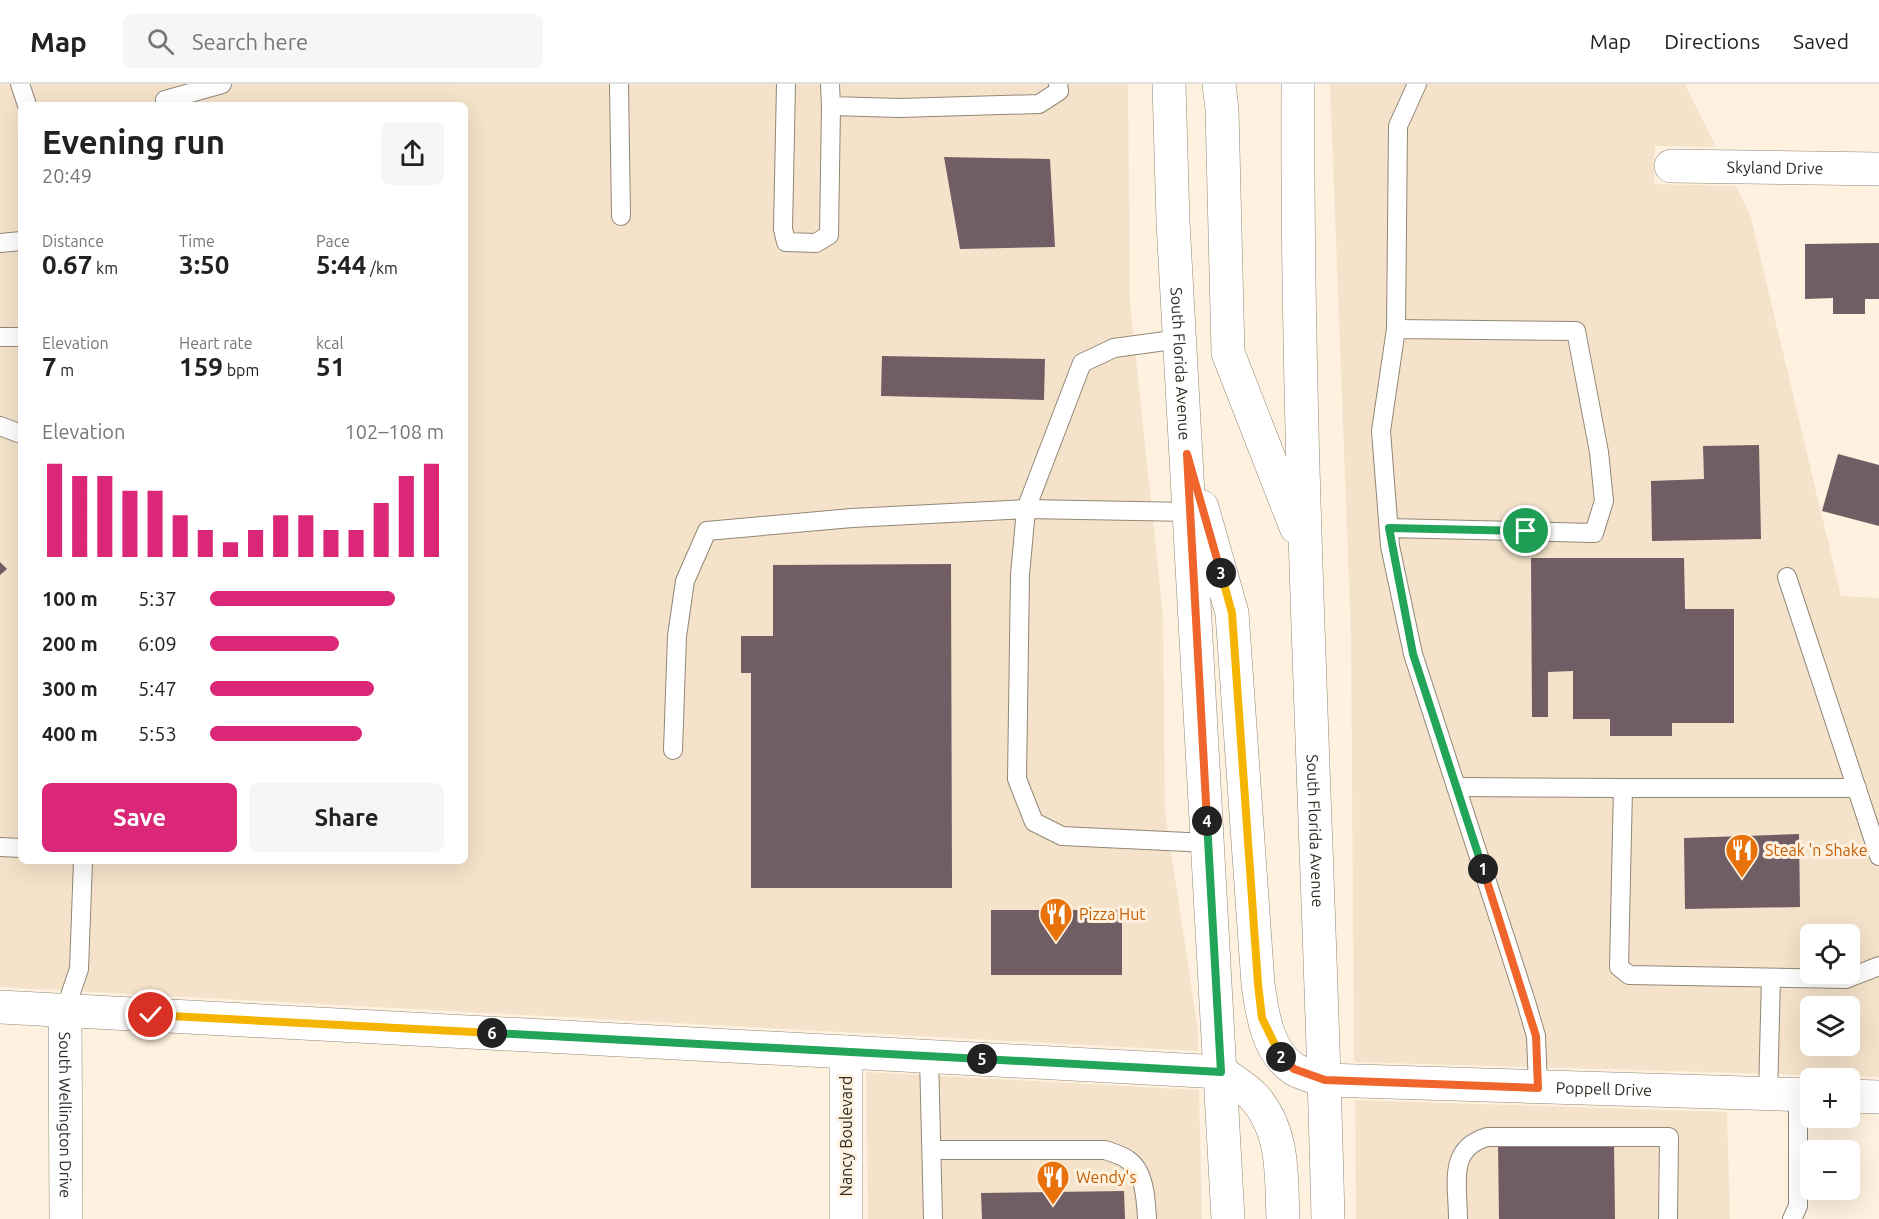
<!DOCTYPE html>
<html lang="en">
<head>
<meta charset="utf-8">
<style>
  body { margin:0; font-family:Ubuntu,sans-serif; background:#f6f6f6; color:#222; height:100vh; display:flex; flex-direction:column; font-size:22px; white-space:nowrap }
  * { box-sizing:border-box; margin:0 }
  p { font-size:20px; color:#767676 }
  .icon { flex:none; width:33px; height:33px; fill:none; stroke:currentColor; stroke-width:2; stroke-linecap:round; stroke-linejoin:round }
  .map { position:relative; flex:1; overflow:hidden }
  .drawer { position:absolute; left:18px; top:18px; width:450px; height:762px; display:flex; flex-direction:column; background:#fff; border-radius:9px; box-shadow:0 6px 24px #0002 }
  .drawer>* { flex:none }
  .tools { position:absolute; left:1800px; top:840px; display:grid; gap:12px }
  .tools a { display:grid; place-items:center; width:60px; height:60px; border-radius:9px; background:#fff; box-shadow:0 6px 24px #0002; font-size:30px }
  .pin { position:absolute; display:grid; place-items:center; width:51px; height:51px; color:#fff; margin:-26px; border:3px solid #fff; border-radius:50%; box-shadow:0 2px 6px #0007 }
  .km { position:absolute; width:30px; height:30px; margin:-15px; border-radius:50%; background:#222; color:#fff; font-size:16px; line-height:30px; text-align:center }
  .round { display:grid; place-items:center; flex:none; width:63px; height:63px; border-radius:9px; background:#f6f6f6 }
  .head { display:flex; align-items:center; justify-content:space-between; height:102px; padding:0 24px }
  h1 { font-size:33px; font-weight:700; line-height:45px }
  .figures { display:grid; grid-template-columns:repeat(3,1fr); gap:9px; height:102px; padding:6px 24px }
  .figures div { display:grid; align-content:center }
  .figures b { font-size:26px; font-weight:700 }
  .figures small { font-size:16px; font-weight:400 }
  .figures p { font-size:16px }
  .chart { height:168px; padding:12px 24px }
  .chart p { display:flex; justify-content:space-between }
  .chart svg { width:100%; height:108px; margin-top:6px; stroke:#db2777; stroke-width:6 }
  .cta { display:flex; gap:12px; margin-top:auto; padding:12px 24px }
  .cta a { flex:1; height:69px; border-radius:9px; background:#db2777; color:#fff; font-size:24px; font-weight:700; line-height:69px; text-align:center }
  .cta a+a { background:#f6f6f6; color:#222 }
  ul { padding:0 24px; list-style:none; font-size:20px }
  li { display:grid; grid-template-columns:96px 72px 1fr; align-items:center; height:45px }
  li i { height:15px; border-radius:8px; background:#db2777 }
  header { display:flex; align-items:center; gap:36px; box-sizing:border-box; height:84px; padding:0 30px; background:#fff; border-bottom:2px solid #e0e0e0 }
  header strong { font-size:28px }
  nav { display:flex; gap:33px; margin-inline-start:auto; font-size:21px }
  .search { width:420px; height:54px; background:#f6f6f6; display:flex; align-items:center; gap:15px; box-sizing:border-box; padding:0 21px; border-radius:9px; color:#767676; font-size:22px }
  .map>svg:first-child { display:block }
  .built { fill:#f4e3ca; fill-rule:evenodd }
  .building { fill:#715d64 }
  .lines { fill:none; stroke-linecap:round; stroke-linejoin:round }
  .service-casing { stroke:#928776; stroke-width:20 }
  .minor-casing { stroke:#928776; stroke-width:34 }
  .tertiary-casing { stroke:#928776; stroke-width:34 }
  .primary-casing { stroke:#928776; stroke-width:34 }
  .service { stroke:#fff; stroke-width:18 }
  .minor { stroke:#fff; stroke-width:33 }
  .tertiary { stroke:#fff; stroke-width:33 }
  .primary { stroke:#fff; stroke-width:33 }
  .split-1-casing { stroke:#fff; stroke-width:12 }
  .split-2-casing { stroke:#fff; stroke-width:12 }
  .split-3-casing { stroke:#fff; stroke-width:12 }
  .split-4-casing { stroke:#fff; stroke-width:12 }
  .split-5-casing { stroke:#fff; stroke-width:12 }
  .split-6-casing { stroke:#fff; stroke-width:12 }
  .split-7-casing { stroke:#fff; stroke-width:12 }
  .split-1 { stroke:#22a559; stroke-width:8 }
  .split-2 { stroke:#f0652b; stroke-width:8 }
  .split-3 { stroke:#f5b400; stroke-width:8 }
  .split-4 { stroke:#f0652b; stroke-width:8 }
  .split-5 { stroke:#22a559; stroke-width:8 }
  .split-6 { stroke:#22a559; stroke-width:8 }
  .split-7 { stroke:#f5b400; stroke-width:8 }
  .labels { text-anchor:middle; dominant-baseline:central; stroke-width:6; stroke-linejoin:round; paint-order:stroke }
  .street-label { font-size:16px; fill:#302c25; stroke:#fef1df }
  .food-label { font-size:16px; fill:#c56008; stroke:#fef1df; text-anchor:start }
</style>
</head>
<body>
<header>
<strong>Map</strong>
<div class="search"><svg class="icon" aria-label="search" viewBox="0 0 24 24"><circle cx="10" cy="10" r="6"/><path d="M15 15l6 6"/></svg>Search here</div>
<nav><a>Map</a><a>Directions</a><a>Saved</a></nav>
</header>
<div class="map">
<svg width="1879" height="1135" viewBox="0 0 1879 1135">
  <rect width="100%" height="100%" fill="#fef1df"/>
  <g class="built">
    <path d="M0,0h1128l2,219 33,311 2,198 33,218v21l-1198,-64zM21,21h444v756h-444z"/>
    <path d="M1330,0h355l31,63 -61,-1 -1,38 82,2 14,28 91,382 38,2v479l-525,-15 -3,-428zM1810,850h40v40h-40zM1810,922h40v40h-40z"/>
    <polygon points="866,988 1199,1006 1202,1135 868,1135"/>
    <polygon points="1355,1016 1727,1028 1730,1135 1356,1135"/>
  </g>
  <g class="building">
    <polygon points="944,73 1050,75 1055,163 960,165"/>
    <polygon points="1879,159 1879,215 1865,215 1865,230 1833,230 1833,214 1805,215 1805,160"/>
    <polygon points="882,272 1045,275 1044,316 881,312"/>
    <polygon points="1759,361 1761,455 1652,457 1651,397 1704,395 1703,362"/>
    <polygon points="1838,370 1879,381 1879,442 1822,427"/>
    <polygon points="1531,474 1684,474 1685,525 1734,525 1734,639 1672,639 1672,652 1610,652 1610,635 1573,635 1573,587 1548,588 1548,633 1532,633"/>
    <polygon points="0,478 7,485 0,491"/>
    <polygon points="951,480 952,804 751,804 751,589 741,589 741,552 773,552 773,481"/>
    <polygon points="1799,750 1800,823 1685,825 1684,754"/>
    <rect x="991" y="826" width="131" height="65"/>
    <polygon points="1614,1058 1615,1135 1499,1135 1498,1060"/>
    <polygon points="1124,1107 1125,1135 982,1135 981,1109"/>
  </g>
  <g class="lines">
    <g class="service-casing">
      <g id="service">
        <polyline points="20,0 27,21"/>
        <polyline points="619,0 621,132"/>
        <polyline points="786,0 783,145 786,158 816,159 829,151 831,22"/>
        <polyline points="830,0 831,22 899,24 1039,20 1059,7 1058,0"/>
        <polyline points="165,16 222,0"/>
        <polyline points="0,159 21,157"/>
        <polyline points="1396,245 1398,42 1417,0"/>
        <polyline points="0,253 21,253"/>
        <polyline points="1180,255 1114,264 1082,279 1026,425 1020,491 1017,695 1034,738 1062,752 1208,759"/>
        <polyline points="0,342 21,350"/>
        <polyline points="1389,444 1594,449 1604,417 1599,368 1576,247 1396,245 1381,347 1390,462 1413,570 1526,918 1536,952 1538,1004"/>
        <polyline points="1787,493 1879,772"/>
        <polyline points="673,666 677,552 685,497 707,447 852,434 1026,425 1190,428"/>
        <polyline points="1456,703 1623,704"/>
        <polyline points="1857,704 1623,704 1619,883 1629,891 1846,895 1879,882"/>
        <polyline points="0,763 21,764"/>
        <polyline points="65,926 79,885 83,777"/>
        <polyline points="929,972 933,1135"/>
        <polyline points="1768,1010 1771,894"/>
        <path d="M932,1066h173c8,3 17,5 23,10 17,11 18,41 19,59"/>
        <path d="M1458,1135c0,-35 -11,-70 29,-82h182l-1,82"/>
        <polyline points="1792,1135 1798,1122 1798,1011"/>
      </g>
    </g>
    <g class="minor-casing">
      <g id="minor">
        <path id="s1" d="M1671,82l208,3"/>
        <path id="s2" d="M65,926l1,209"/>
        <polyline points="846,968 846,1135"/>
      </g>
    </g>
    <g class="tertiary-casing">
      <g id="tertiary">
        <polyline points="0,923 1221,988"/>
        <path id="s3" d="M1325,996l485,15"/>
        <polyline points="1850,1012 1879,1013"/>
      </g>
    </g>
    <g class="primary-casing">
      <g id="primary">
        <path id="s4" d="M1169,0l4,138 55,997"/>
        <polyline points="1219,0 1222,25 1228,269 1296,443"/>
        <path id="s5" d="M1298,0c-2,379 21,757 30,1135"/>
        <path d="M1202,423l30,106 26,371c4,28 9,68 36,85 8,5 21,8 31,11"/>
        <path d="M1221,988c11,8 25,16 34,26 30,35 26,78 28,121"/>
      </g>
    </g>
    <use href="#service" class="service"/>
    <use href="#minor" class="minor"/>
    <use href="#tertiary" class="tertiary"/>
    <use href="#primary" class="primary"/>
  </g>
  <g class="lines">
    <g class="split-1-casing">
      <polyline id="split-1" points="1483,785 1413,570 1389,444 1526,447"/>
    </g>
    <g class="split-2-casing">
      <polyline id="split-2" points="1281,973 1294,985 1325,996 1538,1004 1536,952 1483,785"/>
    </g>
    <g class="split-3-casing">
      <polyline id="split-3" points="1221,489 1232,529 1258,900 1262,934 1281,973"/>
    </g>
    <g class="split-4-casing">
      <polyline id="split-4" points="1207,737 1187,370 1221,489"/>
    </g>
    <g class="split-5-casing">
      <polyline id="split-5" points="982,975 1221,988 1207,737"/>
    </g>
    <g class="split-6-casing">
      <polyline id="split-6" points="492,949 982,975"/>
    </g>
    <g class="split-7-casing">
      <polyline id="split-7" points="151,931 492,949"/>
    </g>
    <use href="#split-1" class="split-1"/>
    <use href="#split-2" class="split-2"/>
    <use href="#split-3" class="split-3"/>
    <use href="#split-4" class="split-4"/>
    <use href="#split-5" class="split-5"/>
    <use href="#split-6" class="split-6"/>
    <use href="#split-7" class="split-7"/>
  </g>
  <defs>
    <g id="restaurant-pin" transform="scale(1.725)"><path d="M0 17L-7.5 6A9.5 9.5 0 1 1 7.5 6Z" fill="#e8710a" stroke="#fef1df"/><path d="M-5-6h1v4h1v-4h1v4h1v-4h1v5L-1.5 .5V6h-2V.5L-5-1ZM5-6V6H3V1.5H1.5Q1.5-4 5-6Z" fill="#fff"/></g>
  </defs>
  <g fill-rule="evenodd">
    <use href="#restaurant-pin" x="1742" y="766"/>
    <use href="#restaurant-pin" x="1056" y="830"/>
    <use href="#restaurant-pin" x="1053" y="1093"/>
  </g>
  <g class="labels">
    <g class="street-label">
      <text stroke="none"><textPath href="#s1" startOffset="104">Skyland Drive</textPath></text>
      <text stroke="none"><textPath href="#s4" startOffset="280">South Florida Avenue</textPath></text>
      <text stroke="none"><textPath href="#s5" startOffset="747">South Florida Avenue</textPath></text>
      <text stroke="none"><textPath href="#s3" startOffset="279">Poppell Drive</textPath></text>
      <text stroke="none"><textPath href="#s2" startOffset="105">South Wellington Drive</textPath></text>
      <text transform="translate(846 1052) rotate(-90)">Nancy Boulevard</text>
    </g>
    <g class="food-label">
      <text x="1765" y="766">Steak 'n Shake</text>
      <text x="1079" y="830">Pizza Hut</text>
      <text x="1076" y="1093">Wendy's</text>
    </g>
  </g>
</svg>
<div class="tools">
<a><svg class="icon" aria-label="locate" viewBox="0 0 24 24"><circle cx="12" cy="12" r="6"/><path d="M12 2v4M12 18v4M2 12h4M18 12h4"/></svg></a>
<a><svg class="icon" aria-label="layers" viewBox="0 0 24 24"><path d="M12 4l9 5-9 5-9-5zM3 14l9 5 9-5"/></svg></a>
<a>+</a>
<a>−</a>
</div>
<div class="pin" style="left:1526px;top:447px;background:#1e9e55"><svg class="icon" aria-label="arrive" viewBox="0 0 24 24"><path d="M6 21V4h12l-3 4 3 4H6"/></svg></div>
<div class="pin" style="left:151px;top:931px;background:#d93025"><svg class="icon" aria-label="check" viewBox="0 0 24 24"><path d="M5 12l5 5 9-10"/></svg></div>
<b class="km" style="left:1483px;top:785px">1</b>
<b class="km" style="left:1281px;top:973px">2</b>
<b class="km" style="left:1221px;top:489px">3</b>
<b class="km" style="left:1207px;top:737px">4</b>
<b class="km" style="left:982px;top:975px">5</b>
<b class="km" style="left:492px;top:949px">6</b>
<section class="drawer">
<div class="head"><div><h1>Evening run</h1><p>20:49</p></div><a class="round"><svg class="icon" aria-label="share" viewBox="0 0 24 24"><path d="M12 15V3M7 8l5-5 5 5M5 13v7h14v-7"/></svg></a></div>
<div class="figures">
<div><p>Distance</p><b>0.67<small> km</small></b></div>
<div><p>Time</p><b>3:50</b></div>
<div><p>Pace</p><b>5:44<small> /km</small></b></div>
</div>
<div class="figures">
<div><p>Elevation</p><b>7<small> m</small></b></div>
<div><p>Heart rate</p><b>159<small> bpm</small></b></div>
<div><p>kcal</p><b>51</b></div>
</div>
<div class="chart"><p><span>Elevation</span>102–108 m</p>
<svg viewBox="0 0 160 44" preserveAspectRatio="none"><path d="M5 44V6M15 44V11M25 44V11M35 44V17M45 44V17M55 44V27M65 44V33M75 44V38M85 44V33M95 44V27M105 44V27M115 44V33M125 44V33M135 44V22M145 44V11M155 44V6"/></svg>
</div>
<ul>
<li><b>100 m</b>5:37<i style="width:79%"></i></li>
<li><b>200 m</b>6:09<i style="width:55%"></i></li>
<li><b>300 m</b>5:47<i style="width:70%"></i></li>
<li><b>400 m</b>5:53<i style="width:65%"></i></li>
</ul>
<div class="cta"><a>Save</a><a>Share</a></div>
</section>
</div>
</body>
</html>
